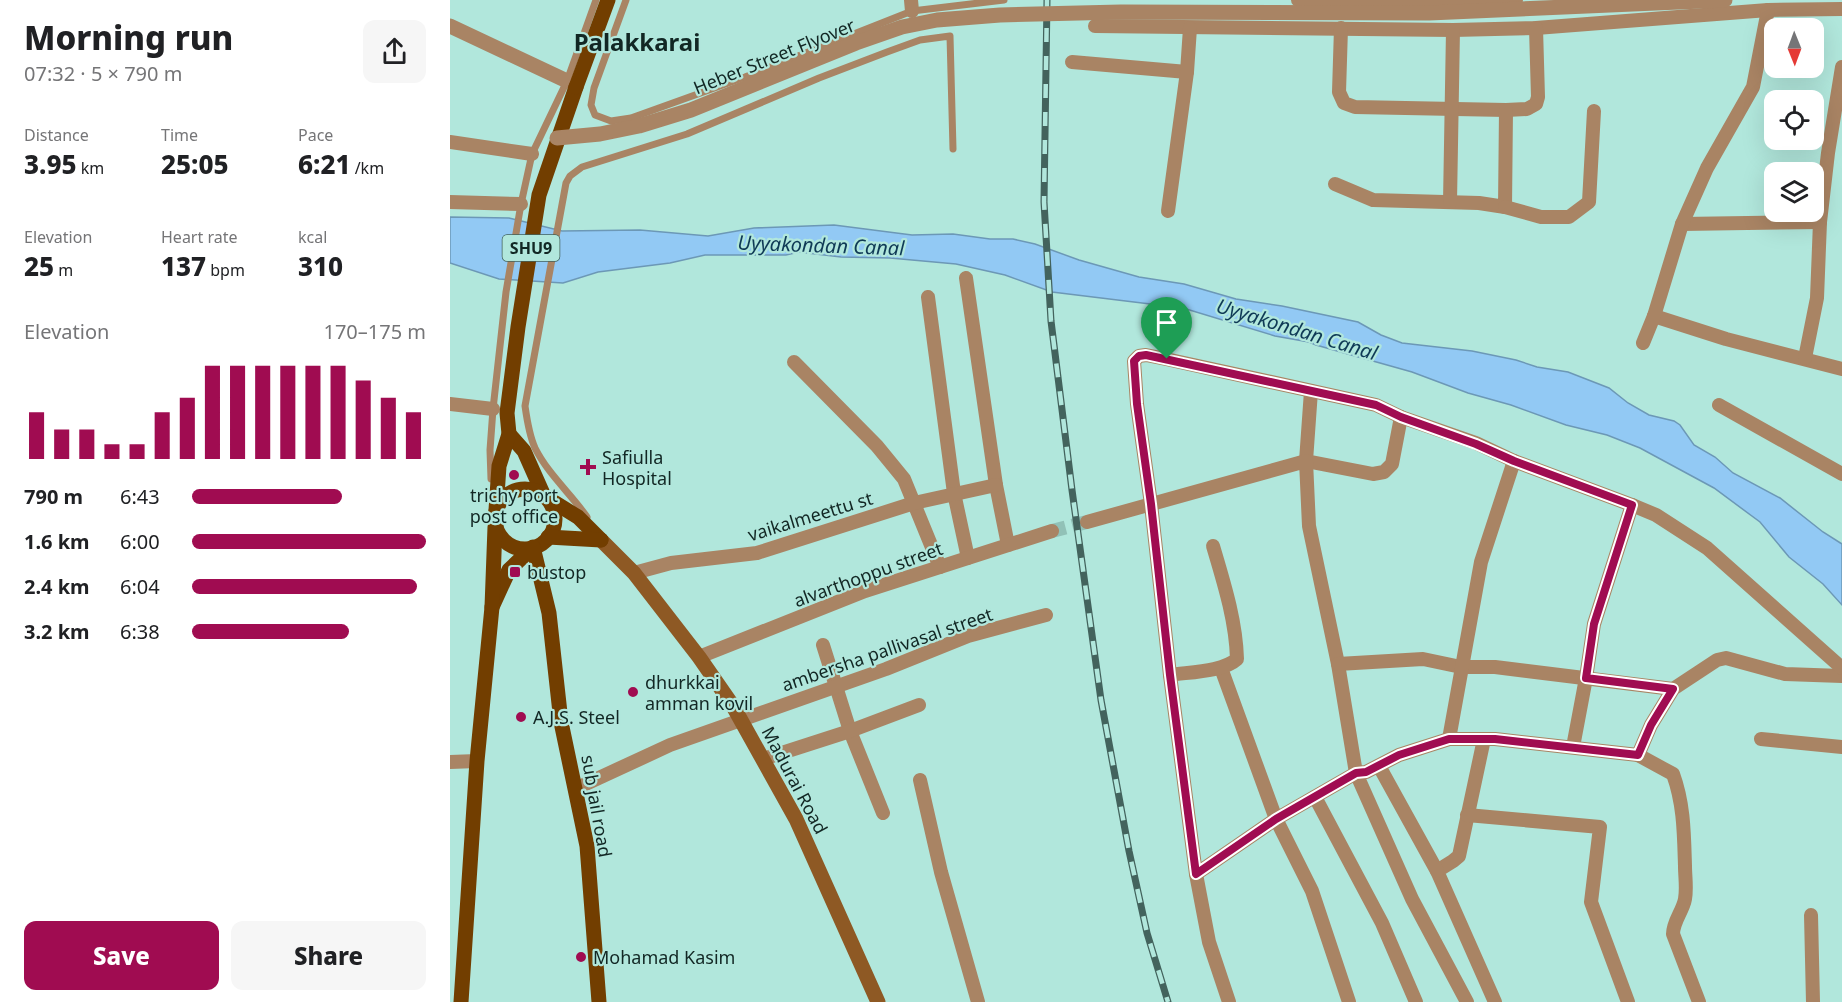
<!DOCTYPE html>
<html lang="en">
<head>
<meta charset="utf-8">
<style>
  body { margin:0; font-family:"Noto Sans",sans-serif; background:#f6f6f6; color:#202124; height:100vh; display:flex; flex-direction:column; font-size:22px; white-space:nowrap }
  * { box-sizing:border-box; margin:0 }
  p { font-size:20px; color:#757577 }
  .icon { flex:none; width:33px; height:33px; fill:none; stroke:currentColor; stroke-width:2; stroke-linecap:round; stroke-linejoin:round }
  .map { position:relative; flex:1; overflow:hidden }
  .side { display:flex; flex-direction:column; background:#fff; width:450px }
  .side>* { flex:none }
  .needle { width:39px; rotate:179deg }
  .buttons { position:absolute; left:1314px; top:18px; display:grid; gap:12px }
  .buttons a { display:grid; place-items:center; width:60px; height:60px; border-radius:12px; background:#fff; box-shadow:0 6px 24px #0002; font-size:30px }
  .pin { position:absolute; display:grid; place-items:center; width:51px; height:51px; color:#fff; margin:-62px -26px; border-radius:50% 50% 50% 0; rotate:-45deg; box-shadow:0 0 6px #0007 }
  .pin .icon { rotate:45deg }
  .round { display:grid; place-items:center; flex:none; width:63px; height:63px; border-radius:12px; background:#f6f6f6 }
  .summary { display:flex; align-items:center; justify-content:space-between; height:102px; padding:0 24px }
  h1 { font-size:33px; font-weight:800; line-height:45px }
  .figures { display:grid; grid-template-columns:repeat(3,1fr); gap:9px; height:102px; padding:6px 24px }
  .figures div { display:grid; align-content:center }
  .figures b { font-size:26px; font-weight:800 }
  .figures small { font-size:16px; font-weight:400 }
  .figures p { font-size:16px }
  .chart { height:168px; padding:12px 24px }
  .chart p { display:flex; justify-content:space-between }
  .chart svg { width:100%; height:108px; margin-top:6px; stroke:#a00c51; stroke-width:6 }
  .primary-button { display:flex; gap:12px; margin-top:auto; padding:12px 24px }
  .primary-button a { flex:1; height:69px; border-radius:12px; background:#a00c51; color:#fff; font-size:24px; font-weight:800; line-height:69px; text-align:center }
  .primary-button a+a { background:#f6f6f6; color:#202124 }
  ul { padding:0 24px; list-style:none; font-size:20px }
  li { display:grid; grid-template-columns:96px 72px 1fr; align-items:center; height:45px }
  li i { height:15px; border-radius:8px; background:#a00c51 }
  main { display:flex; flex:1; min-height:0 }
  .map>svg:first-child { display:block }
  .water { fill:#92c9f4; stroke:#6c98b6; stroke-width:1.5 }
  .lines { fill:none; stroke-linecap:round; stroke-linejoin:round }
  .minor-tunnel { stroke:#91c1b7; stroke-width:14; stroke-dasharray:14 7; stroke-linecap:butt }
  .service { stroke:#a98464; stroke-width:7 }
  .minor { stroke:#a98464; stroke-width:14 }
  .tertiary { stroke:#a98464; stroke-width:15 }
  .secondary { stroke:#8e5924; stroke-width:15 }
  .primary { stroke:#723e00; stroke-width:15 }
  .rail-casing { stroke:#43635d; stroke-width:7 }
  .rail { stroke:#b1e7dc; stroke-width:4.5; stroke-dasharray:14; stroke-linecap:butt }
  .tertiary-bridge { stroke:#a98464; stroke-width:15 }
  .primary-bridge { stroke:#723e00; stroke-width:15 }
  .route-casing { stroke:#fff; stroke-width:12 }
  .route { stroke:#a00c51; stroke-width:8 }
  .poi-dot { fill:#a00c51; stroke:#b1e7dc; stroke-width:2 }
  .labels { text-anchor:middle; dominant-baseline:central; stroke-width:4.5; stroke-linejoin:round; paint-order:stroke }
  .shield { fill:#b1e7dc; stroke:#42615b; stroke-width:1.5 }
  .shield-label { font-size:16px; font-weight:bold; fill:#122724 }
  .street-label { font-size:18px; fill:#122724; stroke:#b1e7dc }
  .poi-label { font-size:18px; fill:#122724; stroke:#b1e7dc; text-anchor:start }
  .water-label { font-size:20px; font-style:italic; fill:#0f3a56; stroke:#b1e7dc }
  .district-label { font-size:24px; font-weight:bold; fill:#122724; stroke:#b1e7dc }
</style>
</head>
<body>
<main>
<section class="side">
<div class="summary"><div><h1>Morning run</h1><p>07:32 · 5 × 790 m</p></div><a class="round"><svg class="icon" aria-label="share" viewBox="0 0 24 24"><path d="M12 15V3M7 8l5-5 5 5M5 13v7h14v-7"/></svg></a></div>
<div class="figures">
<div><p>Distance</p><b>3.95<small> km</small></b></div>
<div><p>Time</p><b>25:05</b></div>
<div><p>Pace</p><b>6:21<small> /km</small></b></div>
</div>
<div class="figures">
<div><p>Elevation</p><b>25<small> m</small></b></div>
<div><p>Heart rate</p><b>137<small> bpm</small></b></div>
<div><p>kcal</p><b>310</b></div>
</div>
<div class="chart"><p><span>Elevation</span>170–175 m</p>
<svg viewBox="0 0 160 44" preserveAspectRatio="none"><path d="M5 44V25M15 44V32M25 44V32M35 44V38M45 44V38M55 44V25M65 44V19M75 44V6M85 44V6M95 44V6M105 44V6M115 44V6M125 44V6M135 44V12M145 44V19M155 44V25"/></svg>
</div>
<ul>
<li><b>790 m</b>6:43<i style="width:64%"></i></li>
<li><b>1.6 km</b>6:00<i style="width:100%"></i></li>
<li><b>2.4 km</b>6:04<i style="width:96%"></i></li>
<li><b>3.2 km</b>6:38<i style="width:67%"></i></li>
</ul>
<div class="primary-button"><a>Save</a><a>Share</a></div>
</section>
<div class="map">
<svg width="1392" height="1002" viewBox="0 0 1392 1002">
  <rect width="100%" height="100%" fill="#b1e7dc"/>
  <polygon class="water" points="0,217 59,218 112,231 190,230 258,236 304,228 384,225 462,235 503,234 540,239 563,239 585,244 629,260 689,277 734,284 786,299 832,306 908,322 931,335 952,343 1022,351 1066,360 1087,367 1118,372 1159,388 1178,403 1199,415 1224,421 1230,425 1244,445 1265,457 1283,473 1330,498 1373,532 1392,544 1392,605 1373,584 1339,557 1310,522 1264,488 1190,448 1157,435 1116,425 1061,405 1018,393 962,372 866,345 859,342 825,336 733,308 602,292 555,275 506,264 440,258 391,257 349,252 336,255 255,255 220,263 148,272 113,283 49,279 0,263"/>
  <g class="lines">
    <polyline class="minor-tunnel" points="602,531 637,522"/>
    <g class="service">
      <polyline points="176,0 144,88 141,105 145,115 161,121 181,118 295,77 462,11 554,0"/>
      <polyline points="41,479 40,450 43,409 56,292 71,204 82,154 117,81 146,0"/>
      <path d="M137,517c-16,-23 -39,-43 -52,-69 -6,-13 -8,-28 -10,-42l41,-223 4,-7 12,-9 105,-33 132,-56 68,-26 33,-12 30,-4 3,113"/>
    </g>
    <g class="minor">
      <polyline points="461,0 462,11"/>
      <polyline points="848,0 975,3 1066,0"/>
      <polyline points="645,26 1003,30 1086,28 1318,10 1392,9"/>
      <polyline points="891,28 889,92 894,103 905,107 1056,110 1077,109 1086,104 1088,97 1086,28"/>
      <polyline points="622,62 737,72"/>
      <polyline points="0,142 82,154"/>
      <polyline points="885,184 923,200 1029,203 1055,207 1056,110"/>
      <polyline points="0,202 71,204"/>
      <polyline points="1000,202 1003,30"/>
      <polyline points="1055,207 1091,217 1119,217 1139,202 1144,111"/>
      <polyline points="718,211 737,72 740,28"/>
      <polyline points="1232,224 1370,222"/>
      <polyline points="516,278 546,485 558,545"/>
      <polyline points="478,297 504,493 518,558"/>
      <polyline points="1204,316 1276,339 1392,369"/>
      <polyline points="1193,343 1204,316 1232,224 1257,168 1303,87 1318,10"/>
      <polyline points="1355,358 1367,298 1370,222 1378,153 1392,67"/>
      <polyline points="344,362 427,446 454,479 490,567"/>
      <polyline points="861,391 856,461 923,474 934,472 942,464 951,417"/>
      <polyline points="0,404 43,409"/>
      <polyline points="1269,405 1392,474"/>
      <polyline points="637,522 856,461 859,526 888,664 906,773 962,899 1017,1002"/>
      <polyline points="184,573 221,563 307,553 464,503 546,485"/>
      <polyline points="373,645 400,731 433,813"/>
      <polyline points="249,657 415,591 602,531"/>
      <polyline points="888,664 973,659 1011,667 1045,667 1223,689"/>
      <polyline points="771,668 826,819 862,891 899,1002"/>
      <path d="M720,675c18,-3 53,-3 67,-16 -1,-38 -13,-76 -24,-113"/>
      <polyline points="999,739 1031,562 1064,461"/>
      <polyline points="1034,739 1009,856 1003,861 987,871 1045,1002"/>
      <polyline points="1311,739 1392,747"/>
      <polyline points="1123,747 1136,678 1144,624 1182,505"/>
      <path d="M1188,755l35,19c11,30 11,60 12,92 0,11 2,22 0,33 -2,12 -12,22 -12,35l26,68"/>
      <polyline points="313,759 400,731 469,705"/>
      <polyline points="0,762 27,761"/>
      <polyline points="929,766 987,871"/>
      <polyline points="470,780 491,872 528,1002"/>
      <polyline points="125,789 220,745 436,669 518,636 596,615"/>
      <polyline points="865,797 932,923 966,1002"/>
      <polyline points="1017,815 1150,827 1141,902 1178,1002"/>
      <polyline points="746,874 826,819 906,773 916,772 949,755 999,739 1045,739 1188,755 1201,725 1223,689 1267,660 1276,658 1335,674 1392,676"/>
      <polyline points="1361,915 1363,1002"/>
      <polyline points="779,1002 759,942 746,874 720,675 701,504 687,404 684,361 689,356 696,355 716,359 926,405 951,417 1026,443 1064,461 1182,505 1206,515 1257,548 1392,668"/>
    </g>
    <polyline class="tertiary" points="0,26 117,81"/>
    <polyline class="secondary" points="151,540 184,573 249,657 283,706 346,819 428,1002"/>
    <g class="primary">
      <polyline points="59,434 74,451 94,496 128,517 151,540"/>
      <circle cx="75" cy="519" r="30"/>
      <polyline points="46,510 49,466 59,434 57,413 68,327 89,195 126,87"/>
      <polyline points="98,537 151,540"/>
      <polyline points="42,607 59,570 83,547 99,613 111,722 137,846 149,1002"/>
      <polyline points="11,1002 27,761 42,607 45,527"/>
    </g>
    <g class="rail-casing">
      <polyline id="rail" points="597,0 594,202 601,321 622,490 651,700 679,851 697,933 718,1002"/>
    </g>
    <use href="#rail" class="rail"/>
    <polyline class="tertiary-bridge" points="107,138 150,134 189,126 241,110 406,43 452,27 487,20 550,15 671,12 979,13 1275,0"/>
    <polyline class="primary-bridge" points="126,87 158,0"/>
  </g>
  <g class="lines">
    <g class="route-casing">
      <polygon id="route" points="696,355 926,405 951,417 1026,444 1064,461 1182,505 1144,624 1136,678 1223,689 1201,725 1188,755 1045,739 999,739 949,755 916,772 906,773 826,819 746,874 720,675 701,504 687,404 684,361 689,356"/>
    </g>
    <use href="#route" class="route"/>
  </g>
  <g class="poi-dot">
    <path d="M135 458h6v6h6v6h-6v6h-6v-6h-6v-6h6z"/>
    <circle cx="64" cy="475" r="6"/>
    <rect x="59" y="566" width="12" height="12" rx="3"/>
    <circle cx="183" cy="692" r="6"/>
    <circle cx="71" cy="717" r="6"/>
    <circle cx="131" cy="957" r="6"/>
  </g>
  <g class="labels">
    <rect class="shield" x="52.5" y="235" width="57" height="26" rx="4.5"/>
    <g class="shield-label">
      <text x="81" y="248">SHU9</text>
    </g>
    <g class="street-label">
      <text transform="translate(324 56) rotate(-22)">Heber Street Flyover</text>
      <text transform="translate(360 516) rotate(-17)">vaikalmeettu st</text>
      <text transform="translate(418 574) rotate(-20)">alvarthoppu street</text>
      <text transform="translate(437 649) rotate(-19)">ambersha pallivasal street</text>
      <text transform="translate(345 780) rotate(62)">Madurai Road</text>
      <text transform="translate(147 806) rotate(80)">sub jail road</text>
    </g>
    <g class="poi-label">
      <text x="152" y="457">Safiulla<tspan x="152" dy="21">Hospital</tspan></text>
      <text x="64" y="495" text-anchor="middle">trichy port<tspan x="64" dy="21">post office</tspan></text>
      <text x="77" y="572">bustop</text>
      <text x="195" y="682">dhurkkai<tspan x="195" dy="21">amman kovil</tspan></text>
      <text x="83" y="717">A.J.S. Steel</text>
      <text x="143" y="957">Mohamad Kasim</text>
    </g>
    <g class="water-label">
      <text transform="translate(371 245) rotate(2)">Uyyakondan Canal</text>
      <text transform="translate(847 329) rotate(17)">Uyyakondan Canal</text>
    </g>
    <g class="district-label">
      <text x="187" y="41">Palakkarai</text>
    </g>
  </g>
</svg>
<div class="buttons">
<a><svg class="needle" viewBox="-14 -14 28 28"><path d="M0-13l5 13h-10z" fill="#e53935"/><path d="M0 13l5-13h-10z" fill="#757577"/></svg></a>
<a><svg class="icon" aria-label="locate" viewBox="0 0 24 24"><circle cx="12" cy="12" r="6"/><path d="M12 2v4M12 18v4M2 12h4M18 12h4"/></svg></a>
<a><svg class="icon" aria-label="layers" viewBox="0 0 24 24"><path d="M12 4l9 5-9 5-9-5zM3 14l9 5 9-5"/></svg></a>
</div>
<div class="pin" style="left:717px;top:359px;background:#1e9e55"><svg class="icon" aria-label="arrive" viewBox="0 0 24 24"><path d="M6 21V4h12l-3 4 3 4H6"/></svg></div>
</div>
</main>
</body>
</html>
